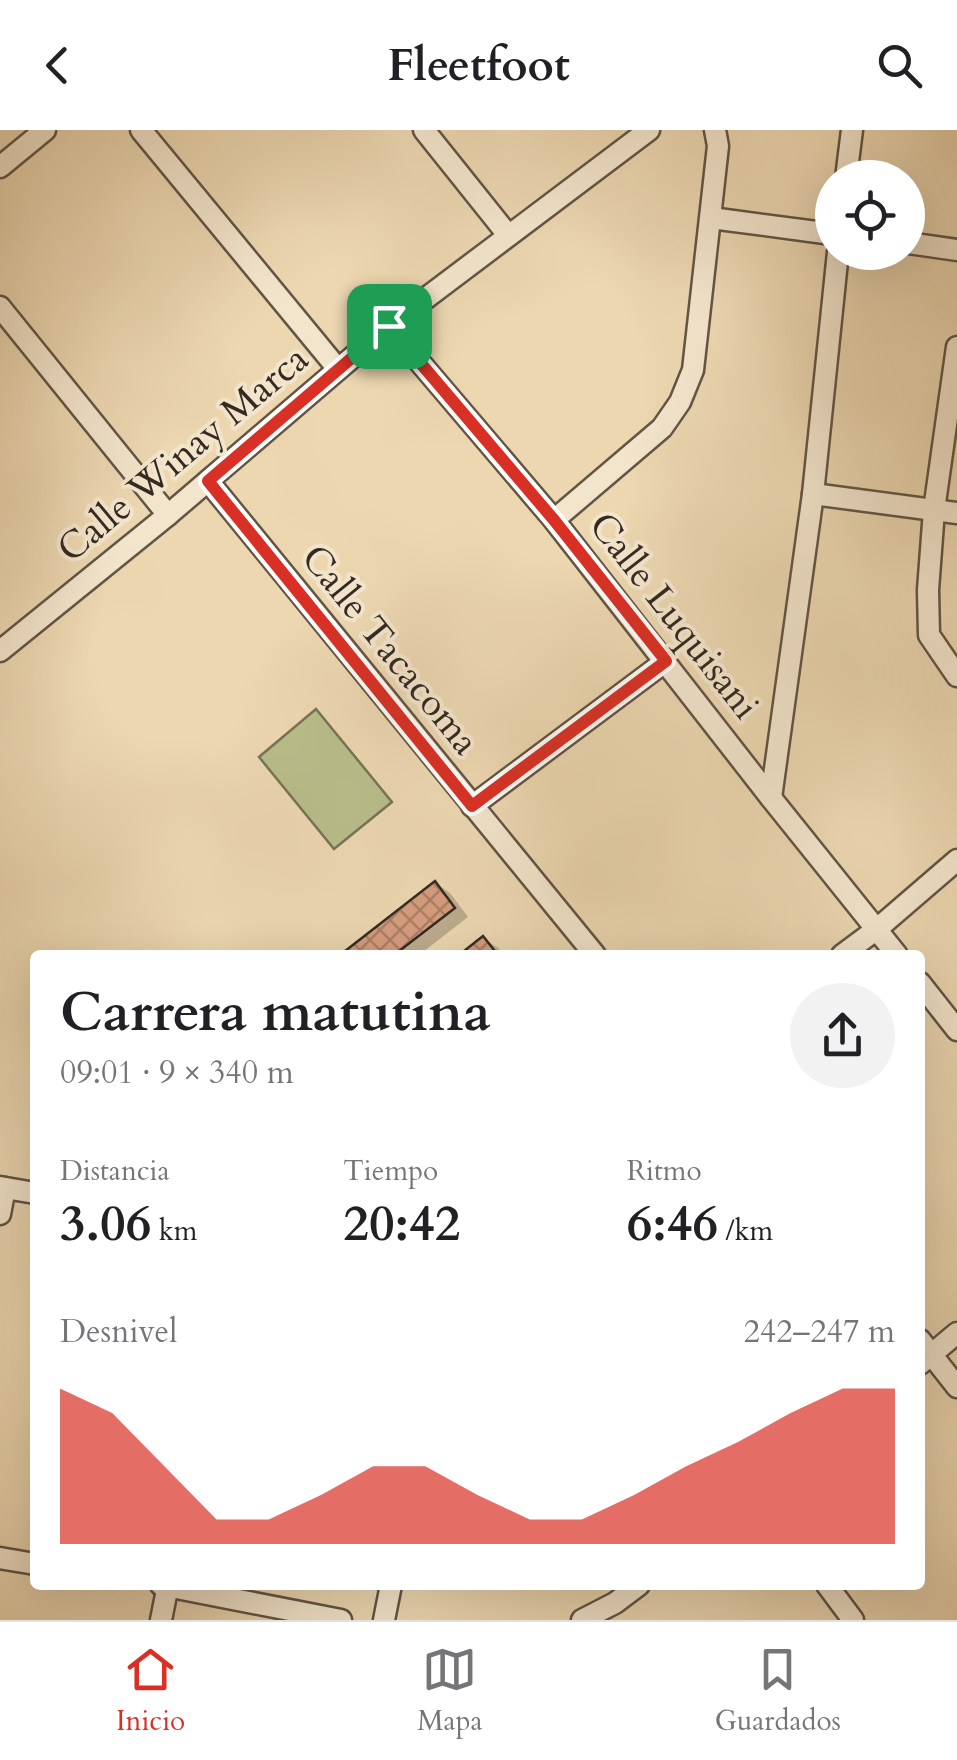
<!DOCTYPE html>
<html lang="es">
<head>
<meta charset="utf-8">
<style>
  body { margin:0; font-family:Cardo,serif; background:#f2f2f2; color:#202124; height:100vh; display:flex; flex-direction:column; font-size:38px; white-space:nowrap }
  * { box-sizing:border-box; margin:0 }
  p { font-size:32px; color:#757577 }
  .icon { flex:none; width:55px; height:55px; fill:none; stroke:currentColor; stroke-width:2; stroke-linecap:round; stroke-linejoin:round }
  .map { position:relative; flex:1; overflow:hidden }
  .side { position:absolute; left:30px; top:820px; width:895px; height:640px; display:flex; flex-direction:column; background:#fff; border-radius:10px; box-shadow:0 10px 40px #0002 }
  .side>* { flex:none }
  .buttons { position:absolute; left:815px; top:30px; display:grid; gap:20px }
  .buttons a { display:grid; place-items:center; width:110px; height:110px; border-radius:50%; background:#fff; box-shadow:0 10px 40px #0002; font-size:50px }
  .pin { position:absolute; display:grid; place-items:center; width:85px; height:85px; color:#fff; margin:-42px; border-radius:20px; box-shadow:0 5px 15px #0006 }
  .round { display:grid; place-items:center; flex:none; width:105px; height:105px; border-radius:52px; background:#f2f2f2 }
  .head { display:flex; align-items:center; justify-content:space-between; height:170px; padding:0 30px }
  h1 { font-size:55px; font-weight:700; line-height:75px }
  .metrics { display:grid; grid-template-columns:repeat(3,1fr); gap:15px; height:170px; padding:10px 30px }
  .metrics div { display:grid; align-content:center }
  .metrics b { font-size:50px; font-weight:700 }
  .metrics small { font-size:28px; font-weight:400 }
  .metrics p { font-size:28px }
  .chart { height:280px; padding:20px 30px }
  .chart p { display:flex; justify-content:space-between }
  .chart svg { width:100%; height:180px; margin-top:10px; fill:#d93025; opacity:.7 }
  header { display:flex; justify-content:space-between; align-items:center; height:130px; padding:0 30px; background:#fff; font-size:45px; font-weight:700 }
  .tab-bar { display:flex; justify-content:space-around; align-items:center; height:140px; border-top:2px solid #e0e0e0; background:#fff; font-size:28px; color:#757577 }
  .tab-bar a { display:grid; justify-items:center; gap:5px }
  .tab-bar .current { color:#d93025 }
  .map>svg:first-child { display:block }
  .green { fill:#b8be8b; stroke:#767456; stroke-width:2.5 }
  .shadow { fill:#0003 }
  .building { fill:url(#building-cross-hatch); stroke:#332a21; stroke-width:2.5 }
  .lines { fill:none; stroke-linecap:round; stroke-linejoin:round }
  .minor-casing { stroke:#615545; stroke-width:25 }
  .minor { stroke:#f3e5cc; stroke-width:20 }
  .route-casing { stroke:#fff; stroke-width:20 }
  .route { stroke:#d93025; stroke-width:12 }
  .labels { text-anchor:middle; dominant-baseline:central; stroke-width:8; stroke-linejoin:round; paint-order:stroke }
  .street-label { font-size:38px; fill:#332a21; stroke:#f3e5cc }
</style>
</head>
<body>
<header><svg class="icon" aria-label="back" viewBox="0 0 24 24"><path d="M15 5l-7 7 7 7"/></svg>Fleetfoot<svg class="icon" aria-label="search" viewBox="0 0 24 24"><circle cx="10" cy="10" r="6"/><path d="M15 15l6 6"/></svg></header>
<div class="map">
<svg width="957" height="1490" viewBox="0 0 957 1490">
  <defs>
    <pattern id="building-cross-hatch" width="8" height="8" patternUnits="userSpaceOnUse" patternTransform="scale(2.5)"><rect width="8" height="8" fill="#d59d7e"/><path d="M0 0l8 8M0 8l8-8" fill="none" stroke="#ad8067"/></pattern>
  </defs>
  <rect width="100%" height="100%" fill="#ecd7b1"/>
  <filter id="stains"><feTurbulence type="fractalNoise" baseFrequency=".002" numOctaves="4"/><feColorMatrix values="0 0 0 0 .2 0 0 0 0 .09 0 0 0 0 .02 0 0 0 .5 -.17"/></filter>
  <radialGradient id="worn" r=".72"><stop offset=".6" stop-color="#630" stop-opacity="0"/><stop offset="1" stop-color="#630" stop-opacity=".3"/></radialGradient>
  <polygon class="green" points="316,579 392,672 334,719 259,627"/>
  <g class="shadow">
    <polygon points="436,754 450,763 468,787 419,825 344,825"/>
    <polygon points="484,809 498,818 504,825 463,825"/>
  </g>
  <g class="building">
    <polygon points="435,751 455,778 394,825 340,825"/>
    <polygon points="483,806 498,825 459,825"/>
  </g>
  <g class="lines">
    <g class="minor-casing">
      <g id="minor">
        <polyline points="141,0 338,239"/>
        <polyline points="424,0 508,105"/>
        <polyline points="0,37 45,0"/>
        <polyline points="846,48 852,0"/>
        <polyline points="711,88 832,104"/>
        <polyline points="908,113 957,120"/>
        <polyline points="0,177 168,385"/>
        <polyline points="389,196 554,390 771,668 897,825"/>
        <polyline points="957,217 934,380 928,460 929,505 957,546"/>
        <polyline points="208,351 595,825"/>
        <polyline points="813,364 957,383"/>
        <polyline points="554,390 662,298 680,272 693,240 718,16 715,0"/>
        <polyline points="0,521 168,385 389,196 649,0"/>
        <polyline points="771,668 813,364 838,122"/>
        <polyline points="472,676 666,531"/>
        <polyline points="842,825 877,799 957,730"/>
        <polyline points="920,853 957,900"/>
        <polyline points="0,1057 35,1063"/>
        <polyline points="0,1084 5,1058"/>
        <polyline points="920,1210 957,1257"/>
        <polyline points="920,1234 957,1203"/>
        <polyline points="0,1428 35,1434"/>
        <polyline points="161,1455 341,1490"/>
        <polyline points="827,1455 853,1490"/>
        <polyline points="161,1490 168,1455"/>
        <polyline points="384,1490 391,1455"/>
        <polyline points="582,1490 615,1473 639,1455"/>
      </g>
    </g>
    <use href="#minor" class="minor"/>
  </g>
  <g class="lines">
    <g class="route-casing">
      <polygon id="route" points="389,196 554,390 666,531 472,676 208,351"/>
    </g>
    <use href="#route" class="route"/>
  </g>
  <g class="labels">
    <g class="street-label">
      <text transform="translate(183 324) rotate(-40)">Calle Winay Marca</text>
      <text transform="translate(674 486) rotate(52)">Calle Luquisani</text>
      <text transform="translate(390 520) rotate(51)">Calle Tacacoma</text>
    </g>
  </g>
  <rect width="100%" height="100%" filter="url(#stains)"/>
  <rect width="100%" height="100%" fill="url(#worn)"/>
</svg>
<div class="buttons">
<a><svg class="icon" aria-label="locate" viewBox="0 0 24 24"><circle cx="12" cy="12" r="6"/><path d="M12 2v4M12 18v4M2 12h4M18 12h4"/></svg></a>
</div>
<div class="pin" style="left:389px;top:196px;background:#1e9e55"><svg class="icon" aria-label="arrive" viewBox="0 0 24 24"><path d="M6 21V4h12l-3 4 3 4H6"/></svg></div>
<section class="side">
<div class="head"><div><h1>Carrera matutina</h1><p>09:01 · 9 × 340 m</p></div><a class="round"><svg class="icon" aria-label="share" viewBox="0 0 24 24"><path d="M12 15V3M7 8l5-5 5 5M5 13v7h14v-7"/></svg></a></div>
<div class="metrics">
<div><p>Distancia</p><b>3.06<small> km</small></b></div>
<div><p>Tiempo</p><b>20:42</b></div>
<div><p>Ritmo</p><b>6:46<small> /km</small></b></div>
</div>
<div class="chart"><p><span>Desnivel</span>242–247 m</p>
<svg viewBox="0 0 160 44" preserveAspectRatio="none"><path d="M0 44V6L10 12L20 25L30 38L40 38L50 32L60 25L70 25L80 32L90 38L100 38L110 32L120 25L130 19L140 12L150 6L160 6V44z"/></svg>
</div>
</section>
</div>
<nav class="tab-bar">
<a class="current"><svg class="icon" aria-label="home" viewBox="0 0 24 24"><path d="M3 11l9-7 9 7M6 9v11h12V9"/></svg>Inicio</a>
<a><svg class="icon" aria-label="map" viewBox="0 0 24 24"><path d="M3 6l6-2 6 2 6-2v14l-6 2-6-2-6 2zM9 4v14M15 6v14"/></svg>Mapa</a>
<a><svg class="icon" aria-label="saved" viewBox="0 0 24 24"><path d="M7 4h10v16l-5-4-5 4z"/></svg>Guardados</a>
</nav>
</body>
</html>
